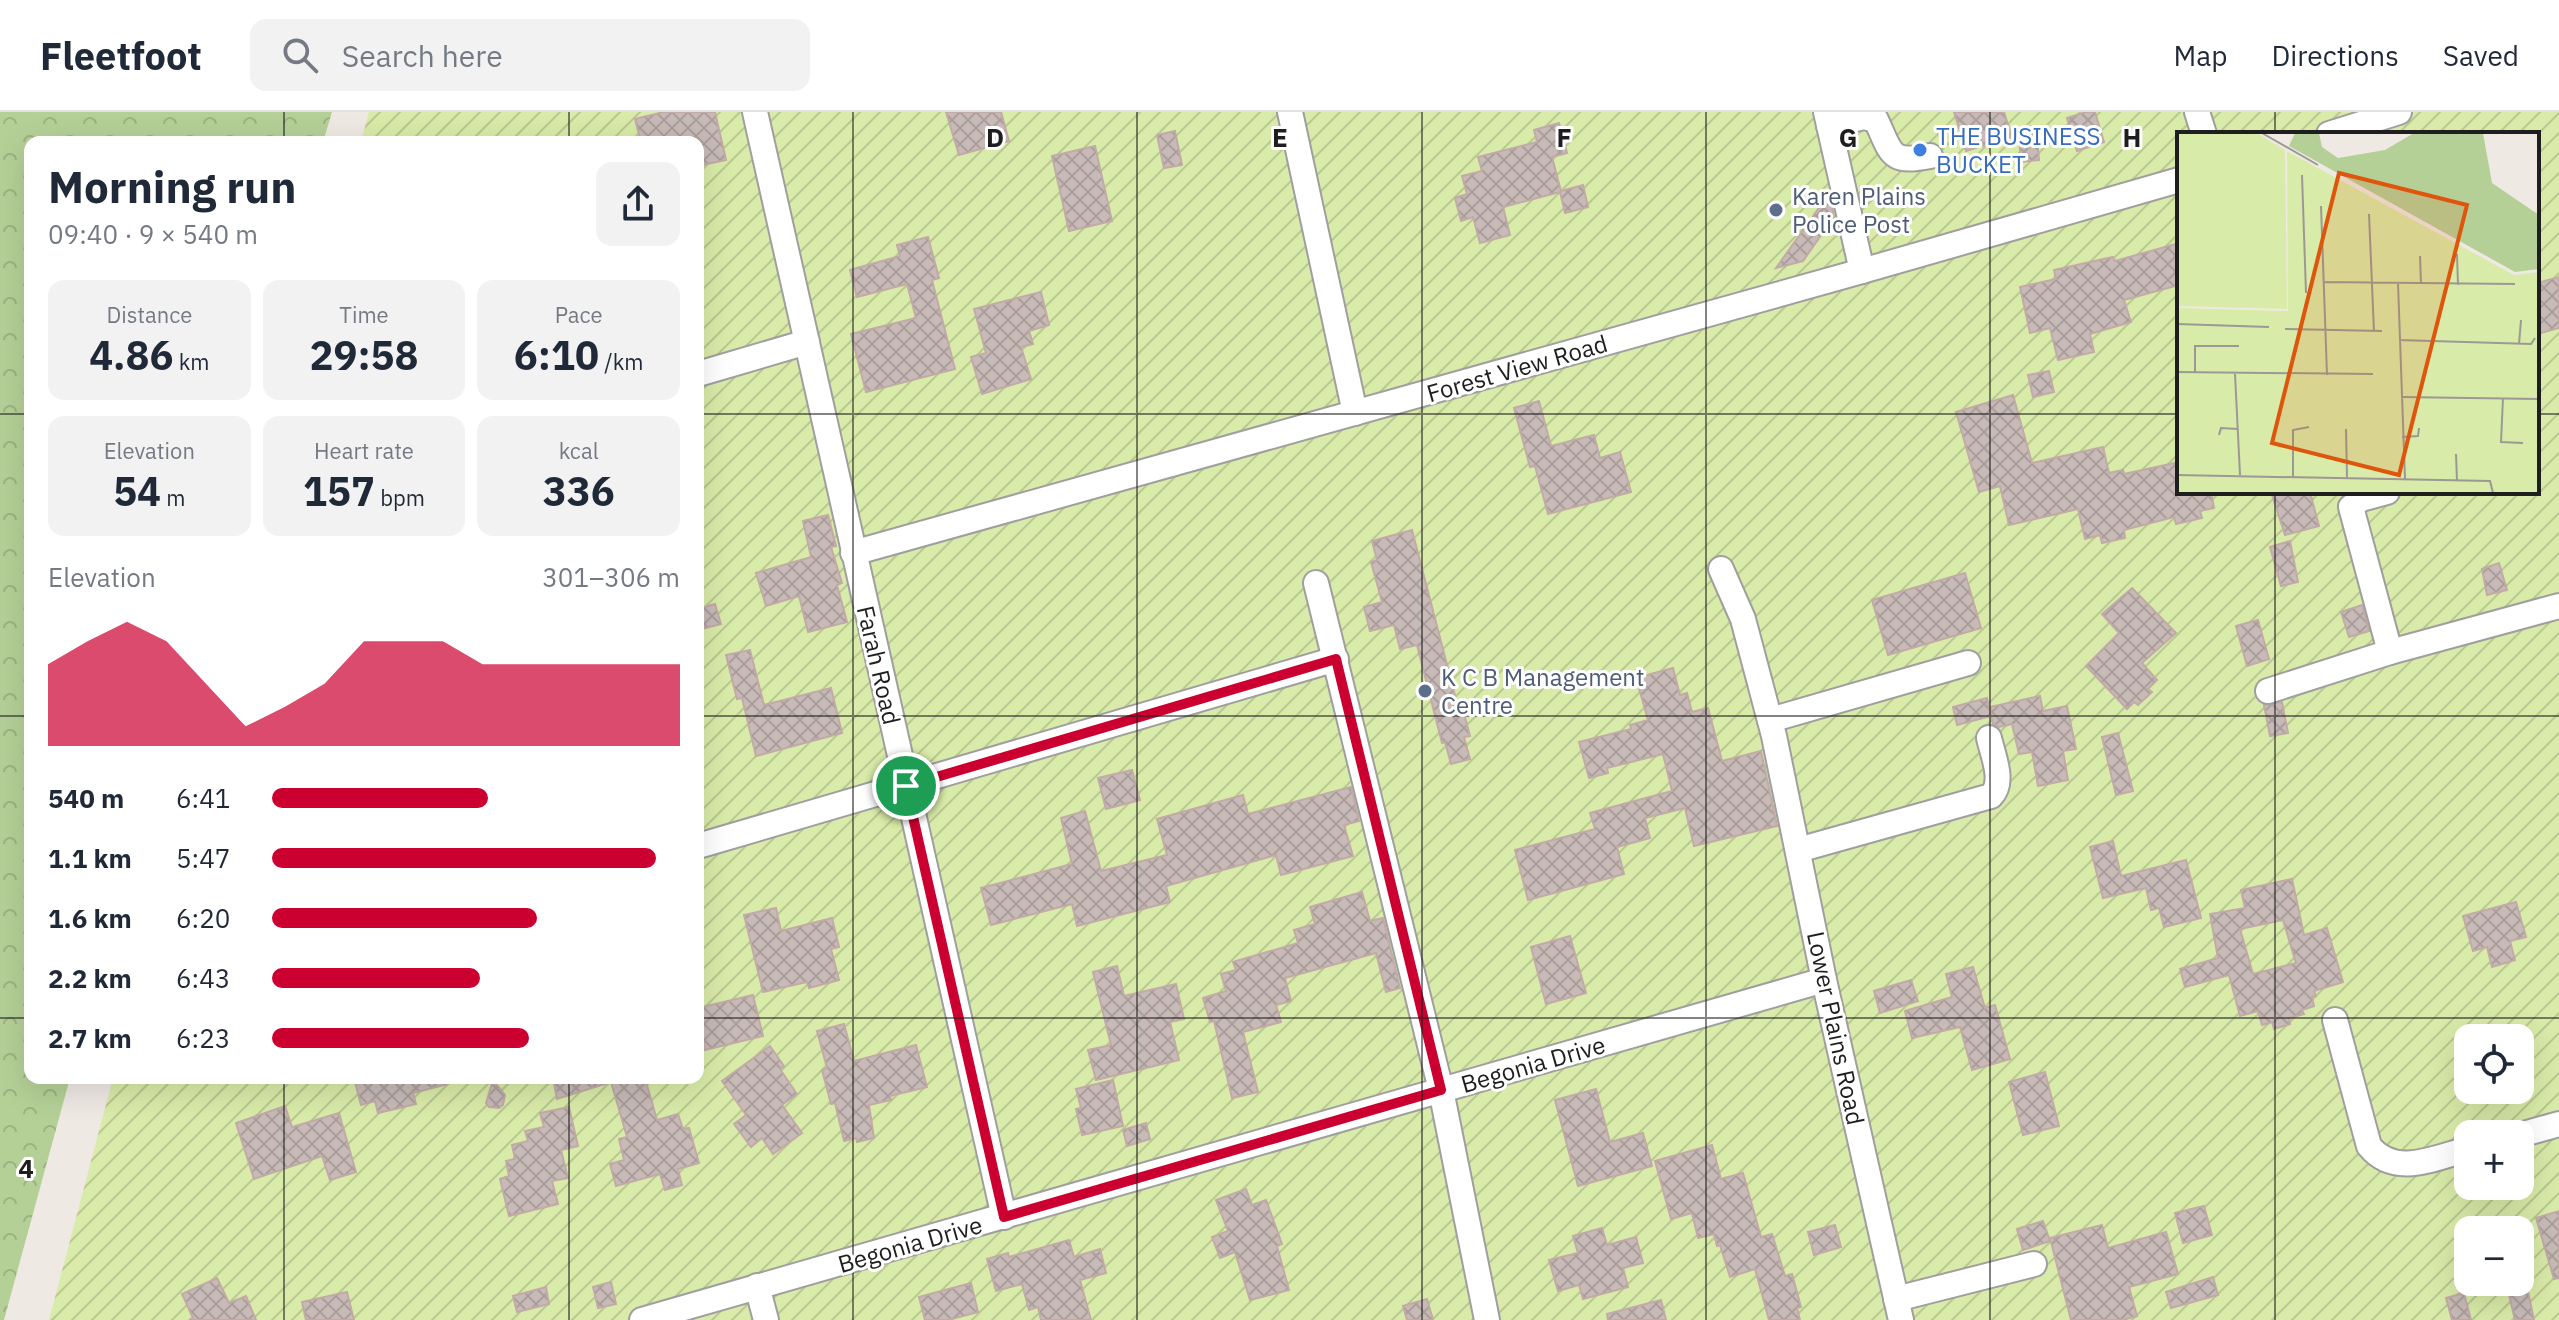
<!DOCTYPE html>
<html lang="en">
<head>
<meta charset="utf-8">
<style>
  body { margin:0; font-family:"IBM Plex Sans",sans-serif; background:#f2f2f3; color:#1f2937; height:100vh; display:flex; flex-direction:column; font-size:30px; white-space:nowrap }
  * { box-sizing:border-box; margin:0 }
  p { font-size:26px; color:#747a83 }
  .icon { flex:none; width:44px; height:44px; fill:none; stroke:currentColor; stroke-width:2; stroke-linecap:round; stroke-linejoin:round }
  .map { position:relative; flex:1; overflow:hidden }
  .sheet { position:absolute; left:24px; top:24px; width:680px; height:948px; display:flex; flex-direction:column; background:#fff; border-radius:16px; box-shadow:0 8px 32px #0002 }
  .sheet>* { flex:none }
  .buttons { position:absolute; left:2454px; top:912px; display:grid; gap:16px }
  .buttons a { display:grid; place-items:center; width:80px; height:80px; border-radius:16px; background:#fff; box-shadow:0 8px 32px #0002; font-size:40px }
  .pin { position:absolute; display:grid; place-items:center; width:68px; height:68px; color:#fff; margin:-34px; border:4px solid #fff; border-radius:50%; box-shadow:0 2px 8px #0007 }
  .round { display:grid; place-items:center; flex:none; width:84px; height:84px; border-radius:16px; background:#f2f2f3 }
  .overview { display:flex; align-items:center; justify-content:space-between; height:136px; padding:0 24px }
  h1 { font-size:44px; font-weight:700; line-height:60px }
  .stats { display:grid; grid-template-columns:repeat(3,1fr); gap:12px; height:136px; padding:8px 24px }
  .stats div { display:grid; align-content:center; border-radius:16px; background:#f2f2f3; text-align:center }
  .stats b { font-size:40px; font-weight:700 }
  .stats small { font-size:22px; font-weight:400 }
  .stats p { font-size:22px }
  .chart { height:224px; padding:16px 24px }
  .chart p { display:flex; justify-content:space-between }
  .chart svg { width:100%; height:144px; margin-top:8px; fill:#cc0030; opacity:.7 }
  ul { padding:0 24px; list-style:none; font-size:26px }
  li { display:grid; grid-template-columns:128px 96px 1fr; align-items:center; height:60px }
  li i { height:20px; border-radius:10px; background:#cc0030 }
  header { display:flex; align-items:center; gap:48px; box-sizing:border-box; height:112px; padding:0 40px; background:#fff; border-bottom:2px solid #e0e1e3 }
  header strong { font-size:38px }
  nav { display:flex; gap:44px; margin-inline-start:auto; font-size:28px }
  .search { width:560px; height:72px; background:#f2f2f3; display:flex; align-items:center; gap:20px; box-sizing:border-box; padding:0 28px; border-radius:16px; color:#747a83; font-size:30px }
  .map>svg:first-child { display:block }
  .forest { fill:url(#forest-crowns) }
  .garden { fill:url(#garden-furrows); fill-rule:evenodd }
  .building { fill:url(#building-cross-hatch); stroke:#c2aba6; stroke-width:2; fill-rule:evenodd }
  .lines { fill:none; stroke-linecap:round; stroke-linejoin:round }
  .minor-casing { stroke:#9f9f9f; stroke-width:28 }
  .minor { stroke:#fff; stroke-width:24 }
  .route-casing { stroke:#fff; stroke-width:16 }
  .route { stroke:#cc0030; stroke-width:10 }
  .grid { fill:none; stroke:#1e1e1e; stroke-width:2; stroke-opacity:0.55 }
  .shop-dot { fill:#3f7fe0; stroke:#fff; stroke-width:3 }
  .service-dot { fill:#5c6f8a; stroke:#fff; stroke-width:3 }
  .labels { text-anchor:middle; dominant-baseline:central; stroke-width:6; stroke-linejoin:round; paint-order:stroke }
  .shop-label { font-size:24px; fill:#366cbe; stroke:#fff; text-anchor:start }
  .service-label { font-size:24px; fill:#4e5e75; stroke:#fff; text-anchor:start }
  .street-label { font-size:24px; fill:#1e1e1e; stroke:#fff }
  .inset-road { fill:none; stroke:#9b9895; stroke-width:2 }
  .view { fill:#de560d; fill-opacity:0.15; stroke:#de560d; stroke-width:4 }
  .inset-edge { fill:none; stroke:#1e1e1e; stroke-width:4 }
  .grid-label { font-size:26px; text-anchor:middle; font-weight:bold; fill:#1e1e1e; stroke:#fff; stroke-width:6; stroke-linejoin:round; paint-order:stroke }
</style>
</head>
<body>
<header>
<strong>Fleetfoot</strong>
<div class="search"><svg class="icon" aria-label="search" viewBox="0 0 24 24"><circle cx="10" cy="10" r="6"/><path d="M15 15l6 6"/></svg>Search here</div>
<nav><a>Map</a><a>Directions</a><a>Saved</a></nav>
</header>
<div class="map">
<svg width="2559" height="1208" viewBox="0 0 2559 1208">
  <defs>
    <pattern id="forest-crowns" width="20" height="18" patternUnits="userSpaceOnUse" patternTransform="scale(2)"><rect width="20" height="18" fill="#b5d097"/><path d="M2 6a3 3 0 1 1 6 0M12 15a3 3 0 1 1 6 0" fill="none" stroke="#9bb282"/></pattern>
    <pattern id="garden-furrows" width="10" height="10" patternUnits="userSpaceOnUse" patternTransform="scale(2)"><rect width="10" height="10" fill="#d9eba8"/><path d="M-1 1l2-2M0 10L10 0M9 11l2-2" fill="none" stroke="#bac990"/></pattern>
    <pattern id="building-cross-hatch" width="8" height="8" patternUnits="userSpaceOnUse" patternTransform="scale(2)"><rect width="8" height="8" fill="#c7bab7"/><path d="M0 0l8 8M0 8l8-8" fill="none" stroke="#aa9f9d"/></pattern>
  </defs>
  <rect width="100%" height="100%" fill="#efe9e4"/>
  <polygon class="forest" points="0,0 332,0 323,30 30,30 30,966 70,966 4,1208 0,1208"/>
  <path class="garden" d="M369,0h2190v1208h-2510l64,-242h585v-936h-337zM2179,22h358v358h-358zM2468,926h52v52h-52zM2468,1022h52v52h-52zM2468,1118h52v52h-52z"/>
  <g class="building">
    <polygon points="664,0 715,0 726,48 698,54 698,30 641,30 635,7"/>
    <polygon points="946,0 1001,0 1009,29 959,43"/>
    <polygon points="1954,0 2004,0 2012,25 1966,39"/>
    <polygon points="2086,0 2095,0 2104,30 2077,39 2067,6"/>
    <polygon points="1559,11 1567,41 1552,45 1561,79 1583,73 1588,95 1565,101 1560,80 1503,95 1510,123 1480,131 1473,105 1461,109 1455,86 1467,82 1462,64 1482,59 1478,45 1537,30 1534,18"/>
    <polygon points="2036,14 2039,48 2021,50 2018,16"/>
    <polygon points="1175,19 1182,53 1164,56 1157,23"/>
    <polygon points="1095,34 1112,109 1069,119 1052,44"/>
    <polygon points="1826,86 1831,90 1834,105 1803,149 1776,156"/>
    <polygon points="928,125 939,166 932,168 955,257 866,280 851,222 916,206 907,172 857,185 850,158 900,144 897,133"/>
    <polygon points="2179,131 2179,173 2124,188 2131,210 2090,222 2094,240 2058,248 2050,216 2030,221 2020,175 2056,167 2054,158 2113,145 2115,149"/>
    <polygon points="2559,165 2559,216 2537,222 2537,171"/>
    <polygon points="1041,180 1049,213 1029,219 1033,232 1021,235 1031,267 982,282 971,245 986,241 974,197"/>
    <polygon points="2049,259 2054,280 2033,285 2028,263"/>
    <polygon points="2013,283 2032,351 2103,335 2109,361 2123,358 2124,362 2179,350 2179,380 2211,380 2214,396 2200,399 2202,406 2176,412 2174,405 2124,418 2125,426 2102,431 2100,423 2085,427 2078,397 2009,413 2000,374 1979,380 1956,300"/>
    <polygon points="1539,289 1551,334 1594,323 1600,346 1620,340 1631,380 1548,402 1535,354 1530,355 1514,296"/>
    <polygon points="2271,380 2310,380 2319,414 2285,423"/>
    <polygon points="828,403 836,434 831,435 842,471 837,473 847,510 808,520 799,484 766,494 756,461 811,445 803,409"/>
    <polygon points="1412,418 1458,595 1462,594 1470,624 1464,625 1470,647 1451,652 1445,630 1442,631 1417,533 1400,537 1394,513 1370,519 1364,495 1382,490 1371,450 1377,448 1372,429"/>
    <polygon points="2290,429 2298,470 2281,474 2270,435"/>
    <polygon points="2499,451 2507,478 2487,483 2482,457"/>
    <polygon points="1965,461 1981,516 1888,543 1872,488"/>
    <polygon points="2132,476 2176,521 2142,551 2157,568 2148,577 2152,580 2138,593 2134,590 2127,597 2086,554 2119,521 2102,502"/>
    <polygon points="715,492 721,512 698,518 698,497"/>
    <polygon points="2362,493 2369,519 2349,525 2341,500"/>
    <polygon points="2258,508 2269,547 2247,554 2236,514"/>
    <polygon points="750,538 764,593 831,576 842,621 756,644 742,586 737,587 726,543"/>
    <polygon points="1673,556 1680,583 1687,581 1692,600 1708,596 1722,649 1761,639 1777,714 1694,734 1685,696 1645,706 1650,726 1617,735 1624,762 1528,788 1515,738 1595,717 1590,701 1672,679 1663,642 1607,656 1608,661 1589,666 1579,630 1631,617 1630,613 1648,608 1636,566"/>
    <polygon points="2040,584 2043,599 2067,594 2076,637 2063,639 2068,668 2038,674 2032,640 2019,642 2012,612 1999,615 1993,612 1991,604 1957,613 1953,595 1987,586 1991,603 1990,595"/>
    <polygon points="2282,590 2288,621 2270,624 2264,593"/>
    <polygon points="2118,621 2133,679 2116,683 2102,625"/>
    <polygon points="1132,658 1140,688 1106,697 1098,666"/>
    <polygon points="1351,675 1359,709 1344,713 1353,744 1281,763 1276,743 1166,774 1170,790 1077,814 1072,792 991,813 981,776 1072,752 1061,706 1085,699 1101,759 1167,743 1157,707 1243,683 1248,702"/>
    <polygon points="2113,729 2121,764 2186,748 2201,806 2164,815 2159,796 2151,798 2146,776 2103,786 2090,735"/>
    <path d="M2292,767l12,56 23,-7 16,54 -29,9 2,5 -4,1 2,9 -12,4 2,4 -15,4 1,6 -16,5 -2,-7 -10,3 -4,-14 -18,5 -11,-41 -44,12 -5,-18 38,-11 -8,-44 35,-6 -4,-18zM2283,808l13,43 -43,11 -13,-45z"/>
    <polygon points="1362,780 1370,809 1383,806 1400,876 1386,880 1376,841 1285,866 1291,889 1276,893 1281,910 1243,920 1258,980 1232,986 1214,909 1210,910 1203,886 1226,879 1221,862 1236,858 1233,850 1298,831 1294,818 1315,812 1310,795"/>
    <polygon points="2516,790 2526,825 2510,829 2515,848 2492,855 2487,835 2473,839 2463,804"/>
    <polygon points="776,796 781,819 832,806 839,835 831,837 839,868 809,876 807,870 763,880 744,803"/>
    <polygon points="1570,824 1586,881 1546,892 1531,835"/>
    <polygon points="1117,854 1124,884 1176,872 1184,907 1170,910 1179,948 1096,968 1088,938 1111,933 1093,860"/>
    <polygon points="1973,855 1985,896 1995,893 2010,947 1972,958 1960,915 1912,926 1905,899 1952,885 1946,862"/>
    <polygon points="1911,868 1918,889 1880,901 1874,879"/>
    <polygon points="753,883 763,924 705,938 698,909 698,896"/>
    <polygon points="844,912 854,949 916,933 927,975 890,984 891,988 869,993 874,1026 857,1030 856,1026 844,1029 835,991 831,992 822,958 827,956 817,919"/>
    <polygon points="770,934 784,954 780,957 797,982 782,993 802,1021 773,1042 762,1026 751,1035 734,1012 746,1003 722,969"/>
    <polygon points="2045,960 2059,1014 2023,1023 2009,970"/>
    <polygon points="354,966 447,966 448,972 413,981 416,992 378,1001 375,989 361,993"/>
    <polygon points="553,966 645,966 657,1008 678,1002 683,1017 689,1016 699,1051 678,1057 682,1073 665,1078 660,1062 616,1074 610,1052 624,1048 619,1027 627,1025 611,970 557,987"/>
    <polygon points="493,968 505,983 503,993 499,996 489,995 486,991"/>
    <polygon points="1113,968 1123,1014 1082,1023 1076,997 1081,996 1076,977"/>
    <polygon points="1596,977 1610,1030 1643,1021 1652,1054 1578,1074 1555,988"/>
    <polygon points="285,994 292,1015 339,1001 356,1060 330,1068 322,1044 254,1067 236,1011"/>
    <polygon points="569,995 578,1034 561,1038 568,1066 552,1069 558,1092 509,1104 500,1067 509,1064 506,1049 515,1047 512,1033 528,1029 525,1019 544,1015 540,1001"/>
    <polygon points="1146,1011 1150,1027 1127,1034 1123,1018"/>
    <polygon points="1712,1033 1721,1067 1743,1061 1761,1125 1772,1122 1785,1164 1792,1162 1801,1195 1797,1196 1800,1208 1769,1208 1755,1157 1730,1165 1720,1133 1717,1134 1714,1122 1698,1126 1692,1101 1671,1107 1655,1049"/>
    <polygon points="1246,1077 1252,1093 1266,1088 1282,1132 1277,1134 1289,1178 1250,1188 1235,1140 1220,1146 1212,1125 1228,1119 1216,1088"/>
    <polygon points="2204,1094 2212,1123 2183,1131 2175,1101"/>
    <polygon points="2559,1099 2559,1166 2554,1167 2536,1106"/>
    <polygon points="2043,1109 2050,1129 2023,1138 2017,1117"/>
    <polygon points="1835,1113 1841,1135 1814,1143 1808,1120"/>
    <polygon points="2102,1113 2108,1136 2166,1120 2178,1162 2129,1175 2137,1204 2123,1208 2071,1208 2050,1126"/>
    <polygon points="1602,1116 1607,1133 1636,1125 1643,1151 1623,1156 1628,1175 1583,1187 1579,1173 1558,1179 1549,1148 1578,1141 1573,1124"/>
    <polygon points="1069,1128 1074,1145 1100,1137 1106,1161 1080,1168 1091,1208 1041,1208 1038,1195 1029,1198 1022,1172 996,1179 987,1147 1008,1141 1009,1145"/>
    <polygon points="2213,1165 2218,1183 2171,1196 2166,1180"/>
    <polygon points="217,1166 229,1191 246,1184 256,1208 189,1208 193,1206 182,1182"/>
    <polygon points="611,1170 616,1192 598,1196 593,1175"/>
    <polygon points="2506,1170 2526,1170 2534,1208 2515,1208"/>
    <polygon points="971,1171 978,1200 948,1208 925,1208 919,1185"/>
    <polygon points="546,1175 549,1192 517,1200 513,1184"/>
    <polygon points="347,1180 354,1208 306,1208 302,1190"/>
    <polygon points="2464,1181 2471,1208 2452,1208 2446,1186"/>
    <polygon points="1427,1187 1433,1208 1407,1208 1403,1194"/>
    <polygon points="1661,1188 1666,1208 1608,1208 1607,1202"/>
  </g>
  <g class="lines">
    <g class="minor-casing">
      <g id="minor">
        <polyline points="755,0 1004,1105"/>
        <polyline points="1290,0 1355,301"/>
        <polyline points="1826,0 1862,159"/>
        <polyline points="2197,0 2204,22"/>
        <path d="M1829,14l35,-9 12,3c16,34 13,44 54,36"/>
        <polyline points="2329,22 2399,0"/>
        <polyline points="698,262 807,230"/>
        <polyline points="2387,380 2361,387 2351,395 2390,540"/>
        <polyline points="853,441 1862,159 2179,68"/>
        <polyline points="1721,457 1743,507 1774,624 1824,868 1901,1208"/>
        <polyline points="1316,471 1441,978 1487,1208"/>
        <polyline points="2268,579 2390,540 2559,494"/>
        <polyline points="1770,608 1968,551"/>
        <polyline points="698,734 1336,547"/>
        <path d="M1798,738l193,-54c14,-14 2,-40 -2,-58"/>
        <path d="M2335,908l34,126c26,32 65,12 99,3"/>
        <polyline points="2520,1023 2559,1012"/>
        <polyline points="757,1174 766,1208"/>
        <polyline points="1896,1187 2034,1152"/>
        <polyline points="642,1208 1824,868"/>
      </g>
    </g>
    <use href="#minor" class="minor"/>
  </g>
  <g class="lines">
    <g class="route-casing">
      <polygon id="route" points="1336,547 1441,978 1004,1105 906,674"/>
    </g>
    <use href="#route" class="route"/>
  </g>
  <path class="grid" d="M284,0v30M569,0v30M853,0v1208M1137,0v1208M1422,0v1208M1706,0v1208M1990,0v1208M2275,0v22M0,302h30M698,302h1481M2537,302h22M2275,380v828M0,604h30M698,604h1861M0,906h30M698,906h1861M284,966v242M569,966v242"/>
  <circle class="shop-dot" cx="1920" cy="38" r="8"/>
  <g class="service-dot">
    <circle cx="1776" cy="98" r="8"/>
    <circle cx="1425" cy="579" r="8"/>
  </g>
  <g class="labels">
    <g class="shop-label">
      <text x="1936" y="24">THE BUSINESS<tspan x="1936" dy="28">BUCKET</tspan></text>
    </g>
    <g class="service-label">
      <text x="1792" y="84">Karen Plains<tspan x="1792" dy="28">Police Post</tspan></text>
      <text x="1441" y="565">K C B Management<tspan x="1441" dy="28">Centre</tspan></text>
    </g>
    <g class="street-label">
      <text transform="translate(1517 256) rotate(-16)">Forest View Road</text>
      <text transform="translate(879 553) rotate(77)">Farah Road</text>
      <text transform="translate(1836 916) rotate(78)">Lower Plains Road</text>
      <text transform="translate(1533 952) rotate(-16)">Begonia Drive</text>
      <text transform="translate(910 1132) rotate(-16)">Begonia Drive</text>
    </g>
  </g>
  <g transform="translate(2177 20)">
    <rect width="362" height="362" fill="#efe9e4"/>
    <path d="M0,1h80l28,17 2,159 -110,-3z" fill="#d9eba8"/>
    <path d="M118,1h24l3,14 16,11 47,-8 29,-17h69l9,50 47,32v54l-24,3 -226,-126z" fill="#b5d097"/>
    <path d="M110,19l227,124 25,-3v221h-362v-185l111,3z" fill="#d9eba8"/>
    <path class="inset-road" d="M85,1l56,32M125,43l4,118M144,74l6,169M192,82l5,118M280,122l1,31M243,124l1,28M147,150l191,2M221,151l7,196M0,192l92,3M108,197l97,2M222,208l132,4 4,-6M342,212l2,-24M0,240l196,2M18,240v-26h44M58,242l5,101M224,265l138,2M326,266l-2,44 22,1M169,297l1,49M42,303l2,-7 17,1M225,305l16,-1 1,-8M279,322l1,27M0,343l313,6 3,12M116,345v-47l16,-3"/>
    <path class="view" d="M162,41l128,32 -68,270 -127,-32z"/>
    <rect width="362" height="362" class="inset-edge"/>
  </g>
  <g class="grid-label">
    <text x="995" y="35">D</text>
    <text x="1280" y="35">E</text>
    <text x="1564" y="35">F</text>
    <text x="1848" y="35">G</text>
    <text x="2132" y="35">H</text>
    <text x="26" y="1066">4</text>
  </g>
</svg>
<div class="buttons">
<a><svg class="icon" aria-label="locate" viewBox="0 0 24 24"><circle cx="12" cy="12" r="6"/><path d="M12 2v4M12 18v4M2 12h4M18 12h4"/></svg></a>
<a>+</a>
<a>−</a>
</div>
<div class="pin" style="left:906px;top:674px;background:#1e9e55"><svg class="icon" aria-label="arrive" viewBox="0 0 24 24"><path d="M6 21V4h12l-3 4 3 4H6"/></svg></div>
<section class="sheet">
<div class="overview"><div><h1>Morning run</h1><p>09:40 · 9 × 540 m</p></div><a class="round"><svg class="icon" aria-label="share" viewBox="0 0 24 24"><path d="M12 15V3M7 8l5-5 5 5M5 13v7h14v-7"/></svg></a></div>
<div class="stats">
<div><p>Distance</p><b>4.86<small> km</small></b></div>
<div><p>Time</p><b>29:58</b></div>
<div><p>Pace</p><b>6:10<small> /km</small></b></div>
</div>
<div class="stats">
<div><p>Elevation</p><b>54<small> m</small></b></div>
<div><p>Heart rate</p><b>157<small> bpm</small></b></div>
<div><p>kcal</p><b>336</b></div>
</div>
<div class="chart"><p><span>Elevation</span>301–306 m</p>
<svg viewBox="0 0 160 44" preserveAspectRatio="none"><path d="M0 44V19L10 12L20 6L30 12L40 25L50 38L60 32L70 25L80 12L90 12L100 12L110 19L120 19L130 19L140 19L150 19L160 19V44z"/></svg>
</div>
<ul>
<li><b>540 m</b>6:41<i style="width:53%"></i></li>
<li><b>1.1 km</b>5:47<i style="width:94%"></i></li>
<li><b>1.6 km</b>6:20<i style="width:65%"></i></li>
<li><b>2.2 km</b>6:43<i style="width:51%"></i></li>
<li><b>2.7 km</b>6:23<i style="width:63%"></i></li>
</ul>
</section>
</div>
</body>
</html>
